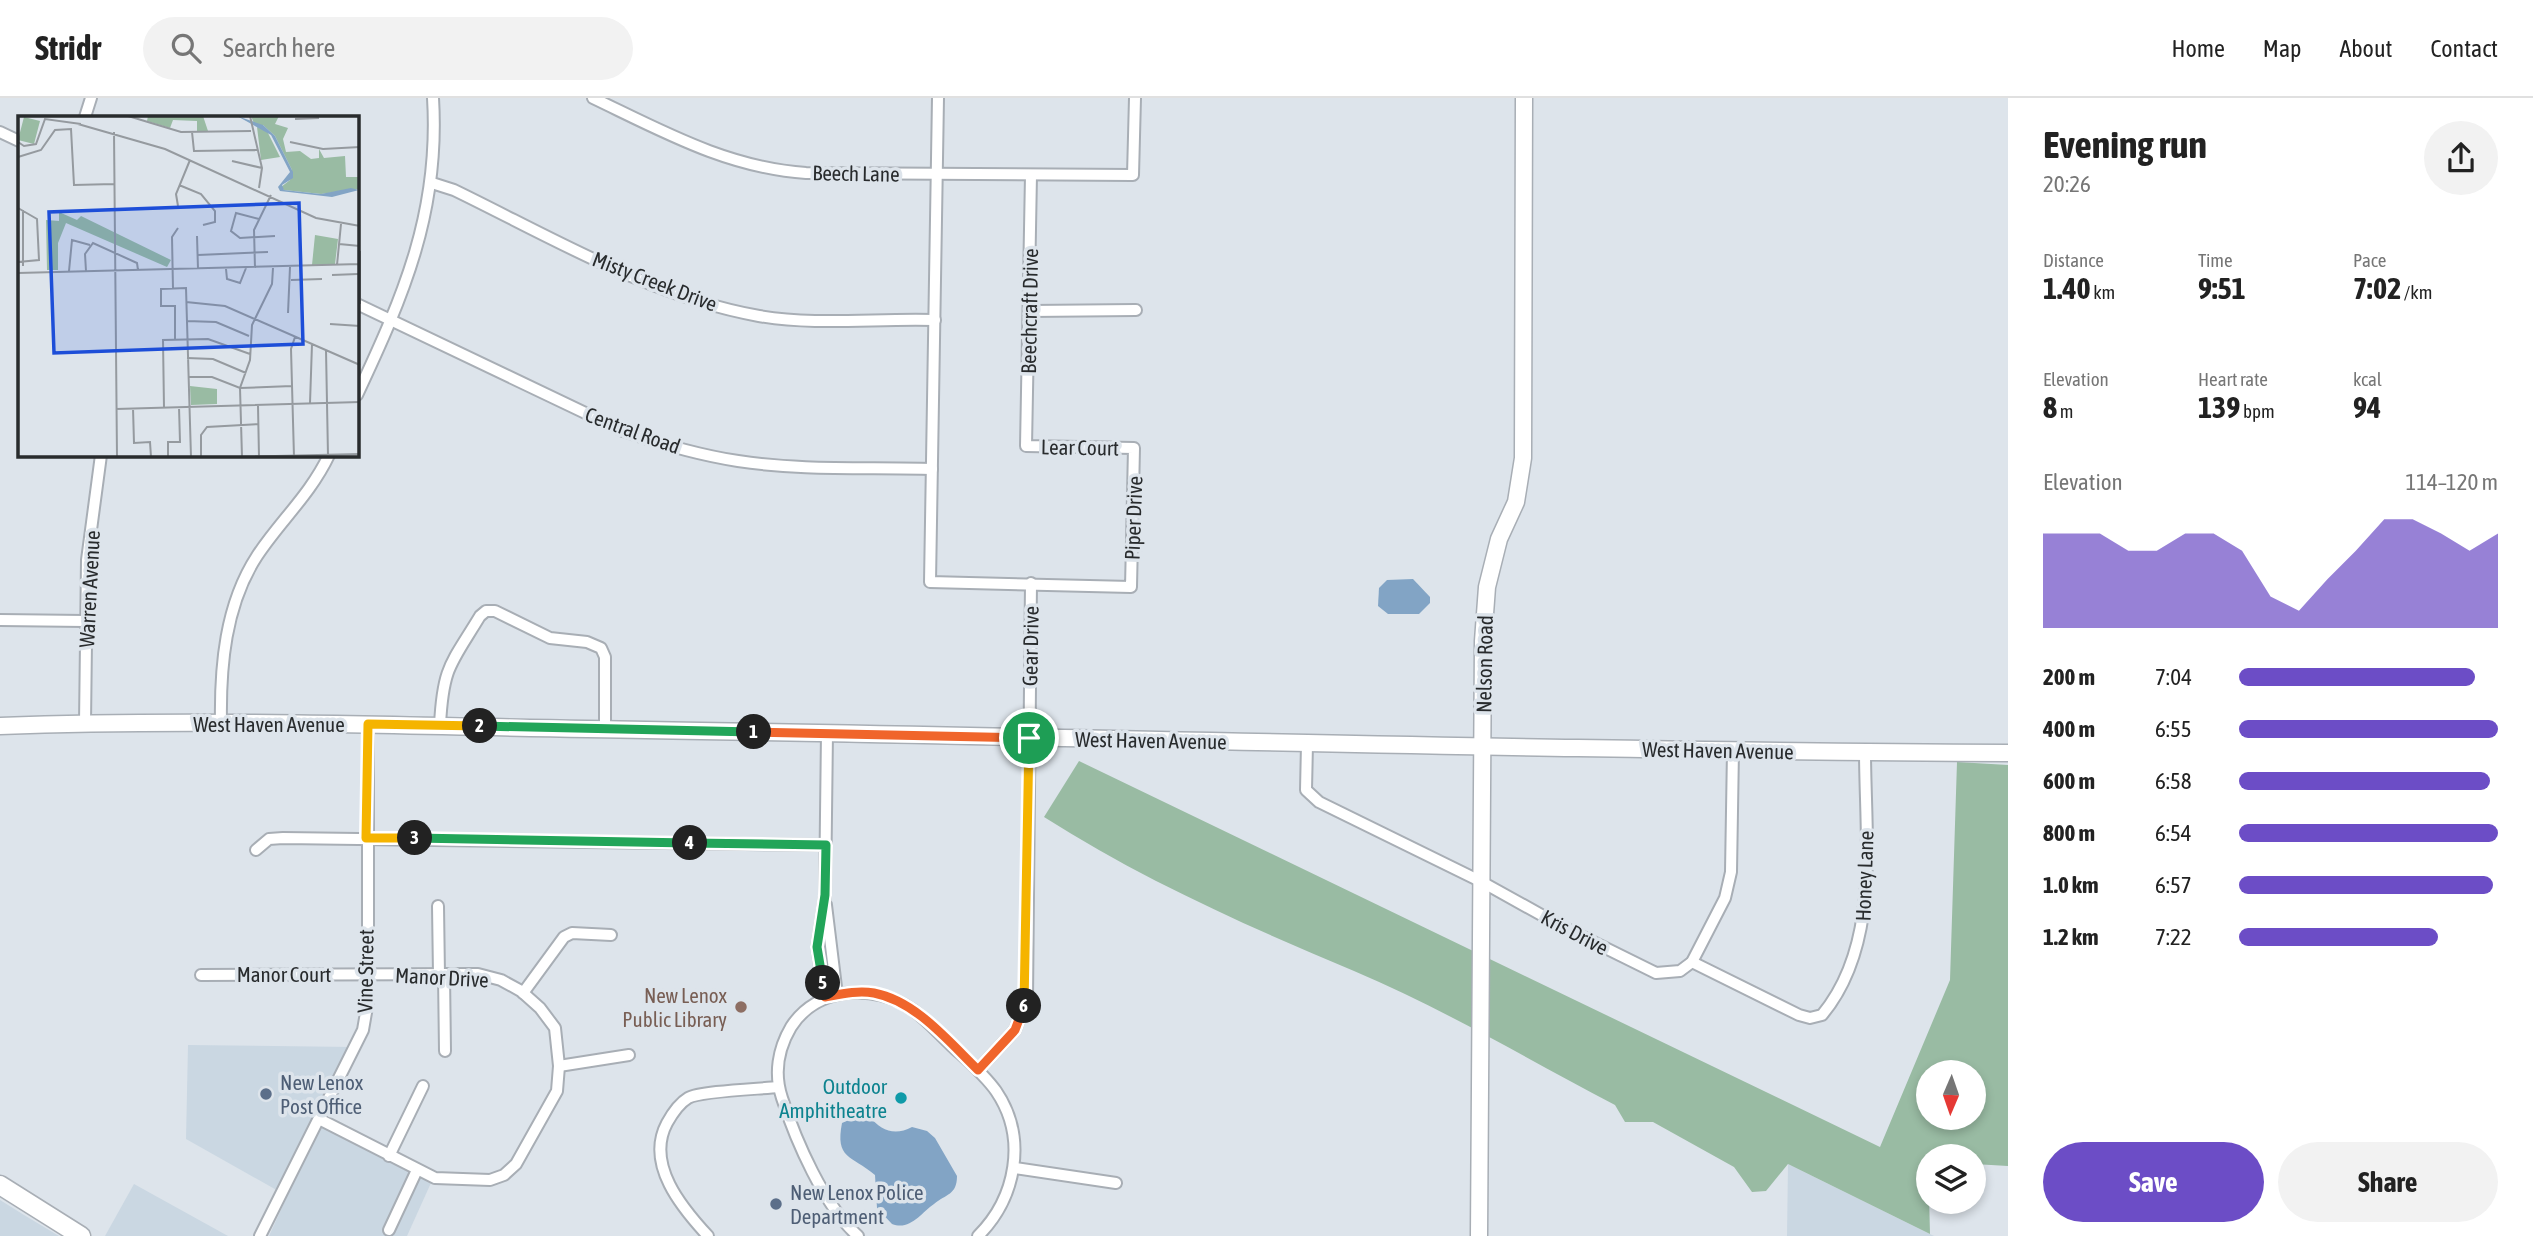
<!DOCTYPE html>
<html lang="en">
<head>
<meta charset="utf-8">
<style>
  body { margin:0; font-family:"Asap Condensed",sans-serif; background:#f2f2f2; color:#222; height:100vh; display:flex; flex-direction:column; font-size:26px; white-space:nowrap }
  * { box-sizing:border-box; margin:0 }
  p { font-size:23px; color:#767676 }
  .icon { flex:none; width:38px; height:38px; fill:none; stroke:currentColor; stroke-width:2; stroke-linecap:round; stroke-linejoin:round }
  .map { position:relative; flex:1; overflow:hidden }
  .side { display:flex; flex-direction:column; background:#fff; width:525px }
  .side>* { flex:none }
  .needle { width:46px; rotate:182deg }
  .tools { position:absolute; left:1916px; top:962px; display:grid; gap:14px }
  .tools a { display:grid; place-items:center; width:70px; height:70px; border-radius:50%; background:#fff; box-shadow:0 4px 10px #0003; font-size:35px }
  .pin { position:absolute; display:grid; place-items:center; width:60px; height:60px; color:#fff; margin:-30px; border:4px solid #fff; border-radius:50%; box-shadow:0 2px 7px #0007 }
  .km { position:absolute; width:35px; height:35px; margin:-18px; border-radius:50%; background:#222; color:#fff; font-size:19px; line-height:35px; text-align:center }
  .round { display:grid; place-items:center; flex:none; width:74px; height:74px; border-radius:37px; background:#f2f2f2 }
  .summary { display:flex; align-items:center; justify-content:space-between; height:119px; padding:0 35px }
  h1 { font-size:38px; font-weight:700; line-height:52px }
  .metrics { display:grid; grid-template-columns:repeat(3,1fr); gap:10px; height:119px; padding:7px 35px }
  .metrics div { display:grid; align-content:center }
  .metrics b { font-size:30px; font-weight:700 }
  .metrics small { font-size:19px; font-weight:400 }
  .metrics p { font-size:19px }
  .chart { height:196px; padding:14px 35px }
  .chart p { display:flex; justify-content:space-between }
  .chart svg { width:100%; height:126px; margin-top:7px; fill:#6c4dc6; opacity:.7 }
  .cta { display:flex; gap:14px; margin-top:auto; padding:14px 35px }
  .cta a { flex:1; height:80px; border-radius:42px; background:#6c4dc6; color:#fff; font-size:28px; font-weight:700; line-height:80px; text-align:center }
  .cta a+a { background:#f2f2f2; color:#222 }
  ul { padding:0 35px; list-style:none; font-size:23px }
  li { display:grid; grid-template-columns:112px 84px 1fr; align-items:center; height:52px }
  li i { height:18px; border-radius:9px; background:#6c4dc6 }
  header { display:flex; align-items:center; gap:42px; box-sizing:border-box; height:98px; padding:0 35px; background:#fff; border-bottom:2px solid #e0e0e0 }
  header strong { font-size:33px }
  nav { display:flex; gap:38px; margin-inline-start:auto; font-size:24px }
  .search { width:490px; height:63px; background:#f2f2f2; display:flex; align-items:center; gap:18px; box-sizing:border-box; padding:0 24px; border-radius:38px; color:#767676; font-size:26px }
  main { display:flex; flex:1; min-height:0 }
  .map>svg:first-child { display:block }
  .built { fill:#cad7e2 }
  .green { fill:#99bba3; fill-rule:evenodd }
  .water { fill:#82a4c5 }
  .lines { fill:none; stroke-linecap:round; stroke-linejoin:round }
  .street-casing { stroke:#a8aeb5; stroke-width:14 }
  .secondary-casing { stroke:#a8aeb5; stroke-width:19 }
  .primary-casing { stroke:#a8aeb5; stroke-width:21 }
  .street { stroke:#fff; stroke-width:10 }
  .secondary { stroke:#fff; stroke-width:16 }
  .primary { stroke:#fff; stroke-width:18 }
  .split-1-casing { stroke:#fff; stroke-width:14 }
  .split-2-casing { stroke:#fff; stroke-width:14 }
  .split-3-casing { stroke:#fff; stroke-width:14 }
  .split-4-casing { stroke:#fff; stroke-width:14 }
  .split-5-casing { stroke:#fff; stroke-width:14 }
  .split-6-casing { stroke:#fff; stroke-width:14 }
  .split-7-casing { stroke:#fff; stroke-width:14 }
  .split-1 { stroke:#f0652b; stroke-width:9 }
  .split-2 { stroke:#22a559; stroke-width:9 }
  .split-3 { stroke:#f5b400; stroke-width:9 }
  .split-4 { stroke:#22a559; stroke-width:9 }
  .split-5 { stroke:#22a559; stroke-width:9 }
  .split-6 { stroke:#f0652b; stroke-width:9 }
  .split-7 { stroke:#f5b400; stroke-width:9 }
  .education-dot { fill:#8d6e63; stroke:#dde4eb; stroke-width:2.5 }
  .service-dot { fill:#5c6f8a; stroke:#dde4eb; stroke-width:2.5 }
  .culture-dot { fill:#0f9aa8; stroke:#dde4eb; stroke-width:2.5 }
  .labels { text-anchor:middle; dominant-baseline:central; stroke-width:7; stroke-linejoin:round; paint-order:stroke }
  .street-label { font-size:21px; fill:#282b2d; stroke:#dde4eb }
  .education-label { font-size:21px; fill:#785e54; stroke:#dde4eb; text-anchor:end }
  .service-label { font-size:21px; fill:#4e5e75; stroke:#dde4eb; text-anchor:start }
  .culture-label { font-size:21px; fill:#0d838f; stroke:#dde4eb; text-anchor:end }
  .inset-road { fill:none; stroke:#959a9f; stroke-width:2 }
  .view { fill:#1d4ed8; fill-opacity:0.15; stroke:#1d4ed8; stroke-width:3.5 }
  .inset-edge { fill:none; stroke:#282b2d; stroke-width:3.5 }
</style>
</head>
<body>
<header>
<strong>Stridr</strong>
<div class="search"><svg class="icon" aria-label="search" viewBox="0 0 24 24"><circle cx="10" cy="10" r="6"/><path d="M15 15l6 6"/></svg>Search here</div>
<nav><a>Home</a><a>Map</a><a>About</a><a>Contact</a></nav>
</header>
<main>
<div class="map">
<svg width="2008" height="1138" viewBox="0 0 2008 1138">
  <rect width="100%" height="100%" fill="#dde4eb"/>
  <g class="built">
    <polygon points="188,947 353,949 280,1094 186,1041"/>
    <polygon points="323,1020 435,1076 407,1138 269,1138"/>
    <polygon points="1788,1066 1934,1138 1787,1138"/>
    <polygon points="134,1086 228,1138 105,1138"/>
    <polygon points="0,1102 24,1117 59,1138 0,1138"/>
  </g>
  <path class="green" d="M1079,663l801,386 70,-167 7,-218 51,3v401l-34,-2v-7h-46l2,77 -142,-70 -22,27 -14,1 -18,-25 -81,-45h-28l-10,-17c-86,-45 -171,-96 -261,-134 -105,-44 -213,-92 -310,-154zM1928,975h46v45h-46z"/>
  <g class="water">
    <polygon points="1413,481 1430,499 1430,505 1419,516 1388,516 1378,508 1379,490 1387,482"/>
    <path d="M858,1018h11c12,15 26,20 43,11l15,4 8,7 22,38c0,19 -11,18 -23,28 -13,9 -24,27 -42,20l-15,-16 -2,-33c-24,-20 -40,-16 -33,-52z"/>
  </g>
  <g class="lines">
    <g class="street-casing">
      <g id="street">
        <path d="M593,0c69,33 135,70 213,75l327,2 2,-77"/>
        <polyline points="938,0 930,484 1131,489 1134,350 1026,348 1031,77"/>
        <polyline points="85,19 91,0"/>
        <polyline points="0,34 19,43"/>
        <path d="M432,85l22,7c97,47 197,107 305,126 57,10 118,2 176,4"/>
        <path d="M357,206l266,127c38,13 75,24 115,30 64,10 130,6 194,8"/>
        <polyline points="1030,213 1136,212"/>
        <path d="M357,297c47,-100 83,-184 76,-297"/>
        <polyline points="0,522 85,523"/>
        <polyline points="85,625 87,462 101,357"/>
        <path d="M221,625c-1,-56 4,-118 36,-167 23,-35 53,-61 72,-101"/>
        <path d="M440,627c3,-59 11,-61 40,-109l6,-5h9l55,27 37,4 14,6 4,9v72"/>
        <polyline points="1307,646 1306,692 1319,704 1482,784 1563,829 1656,875 1680,873 1692,864 1725,800 1731,774 1733,652"/>
        <polyline points="256,752 269,741 283,740 826,747"/>
        <polyline points="826,807 837,897"/>
        <polyline points="438,808 439,877"/>
        <path d="M1692,864l107,53 11,3 12,-3c59,-71 43,-177 43,-264"/>
        <polyline points="444,876 445,953"/>
        <polyline points="201,877 478,876 501,882 521,893 540,910 555,930 559,968 557,993 516,1066 504,1077 490,1082 435,1080 319,1021"/>
        <polyline points="523,895 564,839 572,835 611,837"/>
        <polyline points="825,899 817,849 825,798 827,635"/>
        <polyline points="559,968 629,957"/>
        <polyline points="978,972 1015,932 1027,900 1031,485"/>
        <polyline points="389,1058 423,988"/>
        <polyline points="1015,1070 1116,1085"/>
        <polyline points="389,1132 417,1072"/>
        <polyline points="260,1138 363,932 368,903 368,626"/>
        <path d="M708,1138c-26,-28 -63,-72 -41,-113 5,-9 11,-19 21,-25 12,-7 72,-9 90,-11"/>
        <path d="M858,1138c-34,-30 -62,-95 -76,-138 -8,-24 -4,-49 9,-71 26,-41 84,-44 122,-17 14,10 26,24 39,36 15,14 32,28 44,45 32,47 20,107 -18,145"/>
      </g>
    </g>
    <g class="secondary-casing">
      <g id="secondary">
        <path d="M0,628c215,-8 431,1 646,4 454,7 908,21 1362,23"/>
        <polyline points="1479,1138 1483,543 1487,489 1499,441 1516,404 1523,360 1524,0"/>
      </g>
    </g>
    <g class="primary-casing">
      <polyline id="primary" points="0,1087 81,1138"/>
    </g>
    <use href="#street" class="street"/>
    <use href="#secondary" class="secondary"/>
    <use href="#primary" class="primary"/>
  </g>
  <g class="lines">
    <g class="split-1-casing">
      <polyline id="split-1" points="754,634 1029,640"/>
    </g>
    <g class="split-2-casing">
      <polyline id="split-2" points="480,628 754,634"/>
    </g>
    <g class="split-3-casing">
      <polyline id="split-3" points="415,740 366,740 368,626 480,628"/>
    </g>
    <g class="split-4-casing">
      <polyline id="split-4" points="415,740 690,745"/>
    </g>
    <g class="split-5-casing">
      <polyline id="split-5" points="690,745 826,747 825,797 817,849 823,885"/>
    </g>
    <g class="split-6-casing">
      <path id="split-6" d="M823,885l2,14c16,-3 33,-7 49,-4 42,8 75,49 104,77l37,-40 9,-24"/>
    </g>
    <g class="split-7-casing">
      <polyline id="split-7" points="1024,908 1029,640"/>
    </g>
    <use href="#split-1" class="split-1"/>
    <use href="#split-2" class="split-2"/>
    <use href="#split-3" class="split-3"/>
    <use href="#split-4" class="split-4"/>
    <use href="#split-5" class="split-5"/>
    <use href="#split-6" class="split-6"/>
    <use href="#split-7" class="split-7"/>
  </g>
  <circle class="education-dot" cx="741" cy="909" r="7"/>
  <g class="service-dot">
    <circle cx="266" cy="996" r="7"/>
    <circle cx="776" cy="1106" r="7"/>
  </g>
  <circle class="culture-dot" cx="901" cy="1000" r="7"/>
  <g class="labels">
    <g class="street-label">
      <text transform="translate(856 75) rotate(1)">Beech Lane</text>
      <text transform="translate(655 183) rotate(21)">Misty Creek Drive</text>
      <text transform="translate(1029 213) rotate(-89)">Beechcraft Drive</text>
      <text transform="translate(633 332) rotate(20)">Central Road</text>
      <text transform="translate(1080 349) rotate(1)">Lear Court</text>
      <text transform="translate(1133 420) rotate(-88)">Piper Drive</text>
      <text transform="translate(89 491) rotate(-87)">Warren Avenue</text>
      <text transform="translate(1030 548) rotate(-89)">Gear Drive</text>
      <text transform="translate(1484 566) rotate(-89)">Nelson Road</text>
      <text x="269" y="626">West Haven Avenue</text>
      <text transform="translate(1151 642) rotate(1)">West Haven Avenue</text>
      <text transform="translate(1718 652) rotate(1)">West Haven Avenue</text>
      <text transform="translate(1864 778) rotate(-88)">Honey Lane</text>
      <text transform="translate(1575 834) rotate(28)">Kris Drive</text>
      <text transform="translate(365 873) rotate(-89)">Vine Street</text>
      <text x="284" y="876">Manor Court</text>
      <text transform="translate(442 879) rotate(3)">Manor Drive</text>
    </g>
    <g class="education-label">
      <text x="727" y="897">New Lenox<tspan x="727" dy="24">Public Library</tspan></text>
    </g>
    <g class="service-label">
      <text x="280" y="984">New Lenox<tspan x="280" dy="24">Post Office</tspan></text>
      <text x="790" y="1094">New Lenox Police<tspan x="790" dy="24">Department</tspan></text>
    </g>
    <g class="culture-label">
      <text x="887" y="988">Outdoor<tspan x="887" dy="24">Amphitheatre</tspan></text>
    </g>
  </g>
  <g transform="translate(18 18)">
    <rect width="341" height="341" fill="#dde4eb"/>
    <path d="M130,0h55l5,15h-11v-10l-24,-1 -3,8 -23,-7zM233,0h28l-4,8 13,4 -5,11 3,13 14,-1 11,8 8,-1v-9l5,9 21,-2 1,21h13v12l-38,5 -37,-4 -3,-3 9,-7 2,-10 -17,-34 -12,-11 -8,1zM6,1l16,4 -6,23 -16,-4zM239,11l10,4 13,26 -19,3zM41,96l18,8 4,-4 90,44 -4,7 -101,-44 -8,20v27h-11l-1,-50 13,1zM297,119l23,4 -3,25 -23,1zM172,270l27,3v15l-26,1z" fill="#99bba3"/>
    <path d="M219,0l26,9 12,11 18,36v6l-11,7 2,5 37,4 30,-6 8,2 -27,7 -52,-6 -2,-4 12,-15 -19,-37z" fill="#82a4c5"/>
    <path class="inset-road" d="M110,0l53,16 70,-1M232,0l12,52 -3,20M277,3l24,-1M60,8l87,25 151,69 44,8M96,16l3,325M174,16l2,19 63,-1M0,26l6,4 12,-2 9,-25 36,5M272,26l33,7 37,-2M0,41l23,-7 14,-20 16,-1 3,56 40,-1M214,45l30,7M161,69l22,9 14,17v11l-12,3M160,90l-2,-12 14,-34M0,92l19,11 2,41 -21,2M5,94v56M241,103l-23,-6 -5,18 9,7 35,-2M179,120l1,33M321,128l21,2M342,135v53M180,139l70,-3M319,149l4,-41M237,152l-1,-38 17,-35M208,153l1,10 13,4 6,-15M51,155l3,-31 18,5M68,155l-1,-17 8,-11 44,20 1,7M0,157l342,-9M314,159l26,-1M273,164l31,-1M155,173l-1,-52 6,-9M168,186l39,4 135,59M270,197l2,-46M169,205l29,1 33,14M312,208l30,2M157,223v-33h-14v-17l25,-1 5,169M308,234l2,106M169,242l26,1 33,14M170,261h24l28,11 52,-2M292,287l2,-59M240,290l1,51M115,292l1,35 16,-1 1,15M146,292l-1,-68 45,-1 42,15M98,293l244,-7M150,341v-15h12l-1,-35M183,341v-22l6,-8 52,-3M219,341l123,-3M224,341l-2,-69 10,-28 2,-35 20,-41 1,-16M276,341l-3,-108 4,-12"/>
    <path class="view" d="M281,87l4,141 -249,9 -5,-141z"/>
    <rect width="341" height="341" class="inset-edge"/>
  </g>
</svg>
<div class="tools">
<a><svg class="needle" viewBox="-14 -14 28 28"><path d="M0-13l5 13h-10z" fill="#e53935"/><path d="M0 13l5-13h-10z" fill="#767676"/></svg></a>
<a><svg class="icon" aria-label="layers" viewBox="0 0 24 24"><path d="M12 4l9 5-9 5-9-5zM3 14l9 5 9-5"/></svg></a>
</div>
<div class="pin" style="left:1029px;top:640px;background:#1e9e55"><svg class="icon" aria-label="arrive" viewBox="0 0 24 24"><path d="M6 21V4h12l-3 4 3 4H6"/></svg></div>
<b class="km" style="left:754px;top:634px">1</b>
<b class="km" style="left:480px;top:628px">2</b>
<b class="km" style="left:415px;top:740px">3</b>
<b class="km" style="left:690px;top:745px">4</b>
<b class="km" style="left:823px;top:885px">5</b>
<b class="km" style="left:1024px;top:908px">6</b>
</div>
<section class="side">
<div class="summary"><div><h1>Evening run</h1><p>20:26</p></div><a class="round"><svg class="icon" aria-label="share" viewBox="0 0 24 24"><path d="M12 15V3M7 8l5-5 5 5M5 13v7h14v-7"/></svg></a></div>
<div class="metrics">
<div><p>Distance</p><b>1.40<small> km</small></b></div>
<div><p>Time</p><b>9:51</b></div>
<div><p>Pace</p><b>7:02<small> /km</small></b></div>
</div>
<div class="metrics">
<div><p>Elevation</p><b>8<small> m</small></b></div>
<div><p>Heart rate</p><b>139<small> bpm</small></b></div>
<div><p>kcal</p><b>94</b></div>
</div>
<div class="chart"><p><span>Elevation</span>114–120 m</p>
<svg viewBox="0 0 160 44" preserveAspectRatio="none"><path d="M0 44V11L10 11L20 11L30 17L40 17L50 11L60 11L70 17L80 33L90 38L100 27L110 17L120 6L130 6L140 11L150 17L160 11V44z"/></svg>
</div>
<ul>
<li><b>200 m</b>7:04<i style="width:91%"></i></li>
<li><b>400 m</b>6:55<i style="width:100%"></i></li>
<li><b>600 m</b>6:58<i style="width:97%"></i></li>
<li><b>800 m</b>6:54<i style="width:100%"></i></li>
<li><b>1.0 km</b>6:57<i style="width:98%"></i></li>
<li><b>1.2 km</b>7:22<i style="width:77%"></i></li>
</ul>
<div class="cta"><a>Save</a><a>Share</a></div>
</section>
</main>
</body>
</html>
